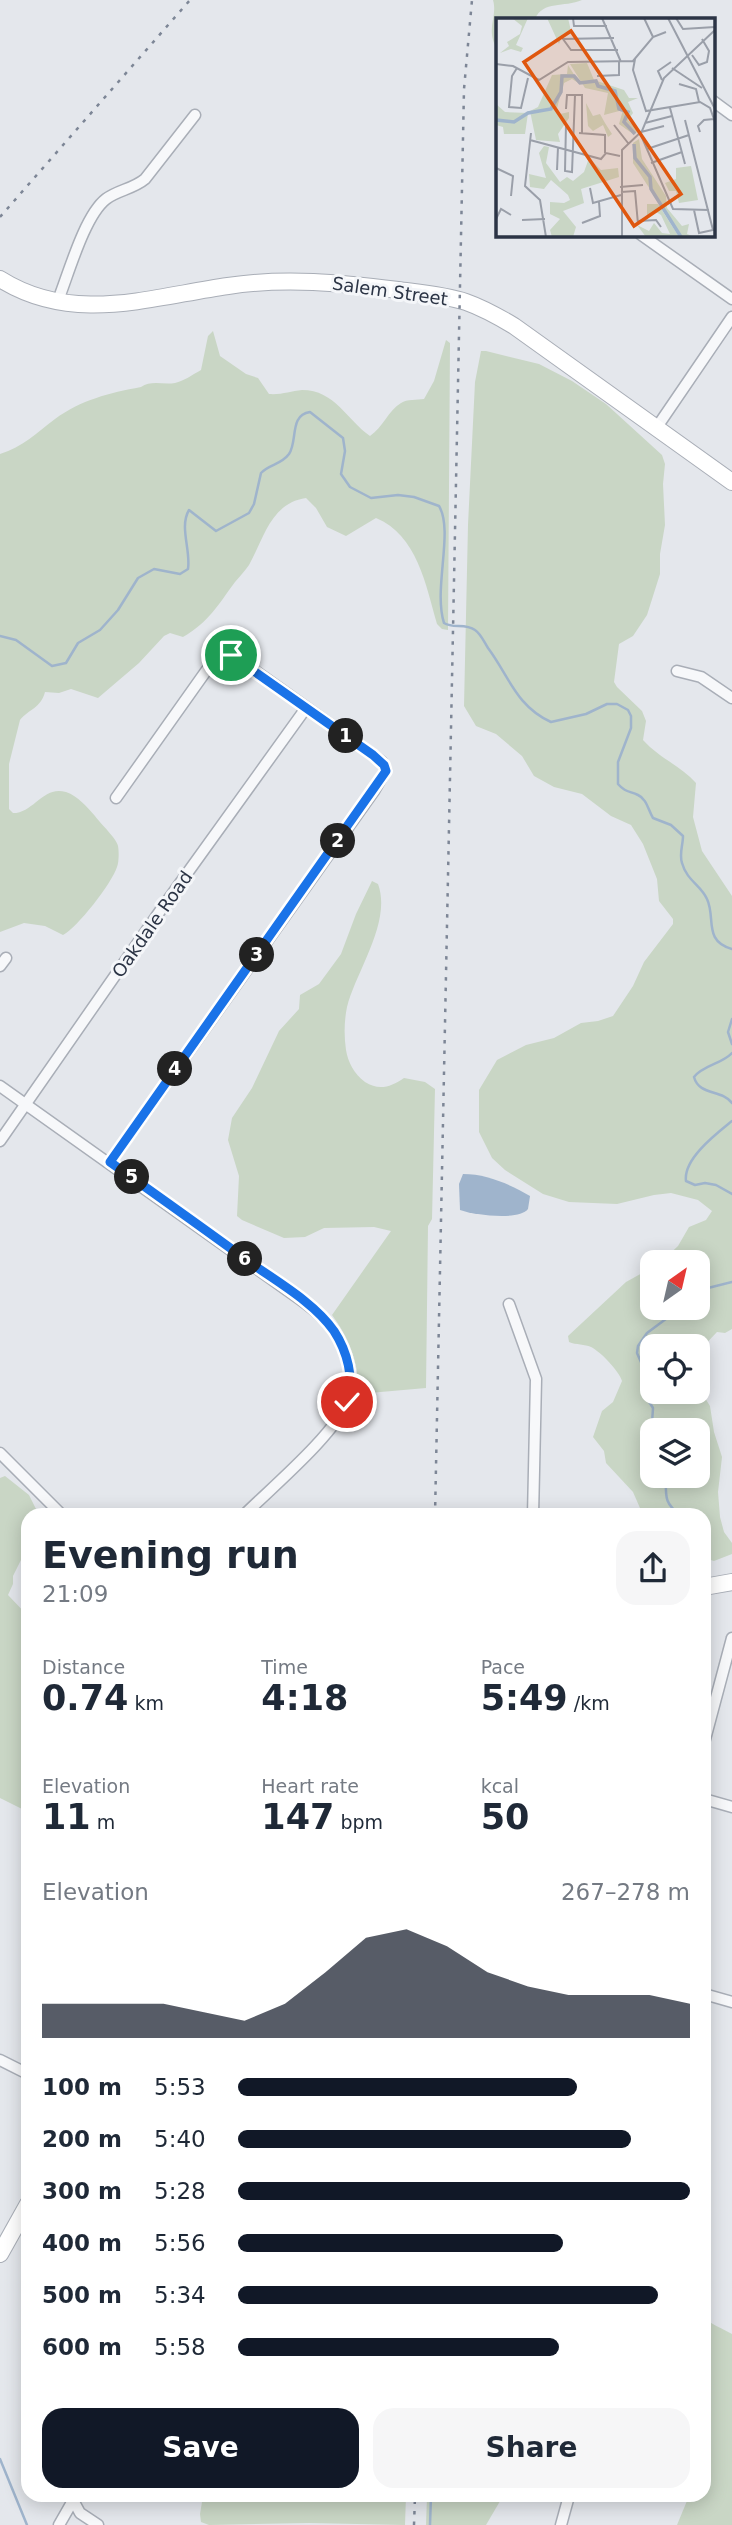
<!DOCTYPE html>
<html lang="en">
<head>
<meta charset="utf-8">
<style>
  body { margin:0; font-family:"DejaVu Sans",sans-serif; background:#f6f6f7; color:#1f2937; height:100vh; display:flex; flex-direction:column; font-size:26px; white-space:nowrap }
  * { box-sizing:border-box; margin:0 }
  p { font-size:23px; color:#747a83 }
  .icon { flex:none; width:38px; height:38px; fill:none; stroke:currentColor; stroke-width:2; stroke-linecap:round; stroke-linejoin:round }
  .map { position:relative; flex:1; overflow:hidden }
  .panel { position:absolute; left:21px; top:1508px; width:690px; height:994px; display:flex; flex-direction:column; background:#fff; border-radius:21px; box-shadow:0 4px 18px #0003 }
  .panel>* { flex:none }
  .needle { width:46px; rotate:34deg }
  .tools { position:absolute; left:640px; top:1250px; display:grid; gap:14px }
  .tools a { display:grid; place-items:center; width:70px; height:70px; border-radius:14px; background:#fff; box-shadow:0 4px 18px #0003; font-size:35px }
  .pin { position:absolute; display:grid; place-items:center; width:60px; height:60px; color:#fff; margin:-30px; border:4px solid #fff; border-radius:50%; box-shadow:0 2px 7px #0007 }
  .km { position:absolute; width:35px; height:35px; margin:-18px; border-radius:50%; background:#222; color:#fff; font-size:19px; line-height:35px; text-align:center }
  .round { display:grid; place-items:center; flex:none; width:74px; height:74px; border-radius:21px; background:#f6f6f7 }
  .overview { display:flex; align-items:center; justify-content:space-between; height:119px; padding:0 21px }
  h1 { font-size:38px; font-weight:600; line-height:52px }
  .figures { display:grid; grid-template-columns:repeat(3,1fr); gap:10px; height:119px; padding:7px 21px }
  .figures div { display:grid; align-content:center }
  .figures b { font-size:35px; font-weight:600 }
  .figures small { font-size:19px; font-weight:400 }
  .figures p { font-size:19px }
  .chart { height:196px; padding:14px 21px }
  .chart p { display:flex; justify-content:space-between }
  .chart svg { width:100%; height:126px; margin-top:7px; fill:#111827; opacity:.7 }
  .button { display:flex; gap:14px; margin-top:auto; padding:14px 21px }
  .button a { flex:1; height:80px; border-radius:21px; background:#111827; color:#fff; font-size:28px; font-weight:600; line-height:80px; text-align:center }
  .button a+a { background:#f6f6f7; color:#1f2937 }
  ul { padding:0 21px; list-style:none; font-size:23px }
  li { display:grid; grid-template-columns:112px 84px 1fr; align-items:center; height:52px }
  li i { height:18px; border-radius:9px; background:#111827 }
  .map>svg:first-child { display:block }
  .green { fill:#c9d6c5; fill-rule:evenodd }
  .water { fill:#9fb4cc }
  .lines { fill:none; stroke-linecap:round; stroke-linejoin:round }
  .stream { stroke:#9fb4cc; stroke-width:2.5 }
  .street-casing { stroke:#a9aeb7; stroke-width:13 }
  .secondary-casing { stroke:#a9aeb7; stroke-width:18 }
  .street { stroke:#f7f8fa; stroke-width:10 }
  .secondary { stroke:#fff; stroke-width:16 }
  .rail { stroke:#7d8696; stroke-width:2.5; stroke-dasharray:3.5 7; stroke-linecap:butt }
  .route-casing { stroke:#fff; stroke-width:14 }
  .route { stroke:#1a73e8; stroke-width:9 }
  .labels { text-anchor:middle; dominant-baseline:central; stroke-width:6; stroke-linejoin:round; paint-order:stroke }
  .street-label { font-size:18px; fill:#2b3445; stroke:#f4f6f9 }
  .inset-river { fill:none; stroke:#9fb4cc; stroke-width:3.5 }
  .inset-road { fill:none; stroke:#9a9fa9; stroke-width:2 }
  .view { fill:#df570f; fill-opacity:0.15; stroke:#df570f; stroke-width:3.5 }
  .inset-edge { fill:none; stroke:#2b3445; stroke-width:3.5 }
</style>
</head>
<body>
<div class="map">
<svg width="732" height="2525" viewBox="0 0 732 2525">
  <rect width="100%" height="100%" fill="#e4e7ec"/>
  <g class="green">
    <path d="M493,0h89c-18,8 -39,0 -47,19h-37l-1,30c-12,-21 1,-31 -4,-49z"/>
    <path d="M213,331l7,25 26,18 12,4 11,16c12,1 22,-3 33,-4 33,0 45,30 68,46 13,-9 18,-25 31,-33 6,-4 16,-3 23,-4l10,-18 12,-41 4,3 -2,287 -6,-1 -5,-5c-11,-39 -20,-89 -61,-106l-30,18 -19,-9 -11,-19 -10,-10c-35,5 -42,40 -57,67 -4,6 -9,11 -14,17 -17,23 -26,40 -52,55l-13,-4 -6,3 -25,27 -41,35 -27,-9 -12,4 -14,-1c-4,16 -16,17 -25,28l-11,44v45l4,4c21,0 30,-28 53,-21 12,4 21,15 29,24 5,7 22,23 23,30 1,5 1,16 -1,21 -5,16 -40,61 -54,68l-18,-9 -21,-3 -24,9v-478c23,-7 36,-21 55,-35 26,-19 54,-26 86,-32 10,-7 22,-2 34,-4 9,-2 17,-8 26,-13l7,-34z"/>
    <path d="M481,351h5l53,13 33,17 34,23 56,51 3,9 -2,20 2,41 -5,29v20l-13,41 -14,21 -14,8 -5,38 3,5 25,24 4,10 -3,19c16,18 38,26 53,43l-3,34 9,34 30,45v433l-7,4 -8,-1 -19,20v-6h-45v45h45v-4l12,19 4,26 8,25 -4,35 2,25 4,15 8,11v11l-18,7 -10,-3v-42l-61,-1 -10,-23 -27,-29 -2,-12 -11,-14 9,-26 11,-9 9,-21c-3,-10 -21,-29 -31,-34 -6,-3 -15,-2 -22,-5l-1,-6 58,-54 27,-15v40h45v-45h-37l17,-16 11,-19 17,-7 6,-9 -14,-11 -27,-7 -17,2 -37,9 -48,-2 -26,-8 -38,-24 -13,-12 -13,-26v-42l18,-30 29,-15 28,-7 27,-15 17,-2 15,-5 20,-30 11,-24 29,-38v-5l-14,-18 -2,-22 -14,-35 -12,-19 -20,-9 -29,-22 -28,-7 -20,-11 -12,-20 -26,-22 -20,-8 -12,-20 4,-181 7,-143zM653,1430h45v45h-45z"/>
    <path d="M372,881l6,3c14,38 -22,87 -31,123 -3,15 -3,29 -1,43 2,12 8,24 19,32 14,9 26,5 39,-4l21,4 10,7 -3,130 -4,7 -2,162 -68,6c2,-29 -9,-56 -26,-79l59,-84 -17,-4 -50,1 -19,9 -21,1 -42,-18 -5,-4 2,-40 -11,-36 4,-22 20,-30 27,-57 20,-22 1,-14 19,-11 22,-30 15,-40z"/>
    <polygon points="5,1476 29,1495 39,1515 28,1516 28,1546 13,1576 13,1584 8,1595 28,1616 28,1812 0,1798 0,1478"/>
    <path d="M704,2317c7,8 18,11 28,17v191h-55l12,-29h15z"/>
    <polygon points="203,2496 406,2496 405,2525 309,2523 209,2525 201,2522 200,2514"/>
    <polygon points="427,2496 503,2496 486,2525 426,2525"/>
  </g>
  <path class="water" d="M463,1174c24,0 46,10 67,22l-2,13c-9,12 -54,6 -68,1l-1,-26z"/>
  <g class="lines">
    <g class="stream">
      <path d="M0,636l16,4 36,26 14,-3 12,-20 22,-13 18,-20 20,-32 16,-9 26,5 8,-5c3,-19 -9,-42 1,-59l27,21 33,-18 5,-9 7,-31c8,-9 20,-8 28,-19 9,-13 0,-39 21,-42l33,26 2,13 -4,23 9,13 21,11 27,-3 16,2 25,9c15,25 -6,83 5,117 9,6 21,0 31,7 6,4 9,12 13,18 21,28 28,58 63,74l35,-8 21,-10h10l11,6 3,6v12l-13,34v22c7,8 11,7 20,11 9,4 10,15 15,23l18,7 12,11c0,9 -4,18 -1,27 5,18 19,22 25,36 9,19 -4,42 25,50"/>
      <polyline points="732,1019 728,1032 732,1044"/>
      <path d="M732,1053c-10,11 -29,12 -38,24 5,19 28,12 38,26"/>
      <path d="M732,1121c-16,13 -49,38 -46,60l9,4 10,-2 11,2 16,9"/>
      <polyline points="698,1295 708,1288 732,1282"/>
      <polyline points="656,1430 652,1423 653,1408 643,1392 644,1369 637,1353 638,1346 647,1333 682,1307"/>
      <path d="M666,1475c0,21 -3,27 15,41"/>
      <polyline points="0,2459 27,2525"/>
      <polyline points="430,2525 431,2496"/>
    </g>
    <g class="street-casing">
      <g id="street">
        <polyline points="713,101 732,115"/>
        <polyline points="640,234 732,299"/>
        <path d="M57,303c11,-27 27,-87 49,-104 12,-9 27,-10 39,-20l50,-64"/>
        <polyline points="657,427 732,317"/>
        <polyline points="677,671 701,677 732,698"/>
        <polyline points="0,966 6,958"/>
        <path d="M0,1086l291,207c13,9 27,19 38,31 15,18 27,52 19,76 -12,34 -77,88 -105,116"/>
        <polyline points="0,1141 160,911 306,708"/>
        <path d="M110,1162l264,-371 12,-21 -4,-8 -9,-7 -137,-98c-16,-7 -21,3 -30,14l-90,127"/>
        <polyline points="509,1304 536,1379 533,1516"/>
        <polyline points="0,1453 63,1516"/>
        <polyline points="704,1743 732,1638"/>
        <polyline points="704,1799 732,1807"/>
        <polyline points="704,1994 732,2002"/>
        <polyline points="0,2060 28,2074"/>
        <polyline points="73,2500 80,2513 98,2525"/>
        <polyline points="59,2525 75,2497"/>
        <polyline points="561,2525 569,2496"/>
      </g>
    </g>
    <g class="secondary-casing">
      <g id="secondary">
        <path d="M0,279c73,46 150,18 228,7 58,-9 113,-3 170,4 23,3 47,5 68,12 17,6 33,15 48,24l218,156"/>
        <polyline points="704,1587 732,1582"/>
        <polyline points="0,2254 28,2204"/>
      </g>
    </g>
    <use href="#street" class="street"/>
    <use href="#secondary" class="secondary"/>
    <g class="rail">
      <polyline points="0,217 190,0"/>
      <polyline points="435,1516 464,89 472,0"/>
      <polyline points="414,2525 415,2496"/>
    </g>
  </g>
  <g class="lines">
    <g class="route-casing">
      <path id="route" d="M231,655l142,100 11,10 2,6 -276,391c48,34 97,69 145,104 26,18 60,38 79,65 13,20 21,48 13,71"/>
    </g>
    <use href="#route" class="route"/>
  </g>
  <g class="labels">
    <g class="street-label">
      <text transform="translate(390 291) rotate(8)">Salem Street</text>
      <text transform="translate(152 924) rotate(-55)">Oakdale Road</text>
    </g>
  </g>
  <g transform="translate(496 18)">
    <rect width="219" height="219" fill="#e4e7ec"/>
    <path d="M16,0h16l-12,27 7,3 -2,4 -10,-3 -11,4 9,-7 -2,-4 13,-8 2,-8zM51,0h21l3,13 -8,3 -4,10zM91,45l7,17 30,10 5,8h9l-10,4 5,11 -5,7 11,11 -6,3 -14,-10 4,-14 -19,5 4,-22 -23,-5 -15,-24zM72,47l12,19 -8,-5 -8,4 -7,25 3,6 9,-2v6l-11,16 2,8 -24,-2 -6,-29 8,-4 14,-32 15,-1zM90,85l7,13 7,-2 5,9 7,11 -4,3 -5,-12 -10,6 -5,-5zM0,86l9,8 23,1 -3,21h-21l-1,-7 -7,-2zM143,121l3,20 24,37 1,12 15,18 7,-2 -2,10 8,3h-14l-48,-74v-20zM48,128l5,1 -3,16 14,19 7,-5 6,4 11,-9 5,-14 12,12 17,-2 1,9 -38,12 3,14 -21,8 13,16 -3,10h-21l-2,-7 10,-11 -10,-5v-12l14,1 6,-3 -2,-5 -17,-15 -7,9 -14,-2 -1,-13 17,4 -7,-25zM195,148l7,34 -19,3 -3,-12h-7l-4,-8 11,-4v-11zM151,186h11l21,33h-33l-9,-12 12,6 5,-8 8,10 8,1 -9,-19 -5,-3 -9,5z" fill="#c9d6c5"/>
    <path class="inset-river" d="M0,102l18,2 14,-9 23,-4 10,-17 1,-16h12l6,7 16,-2 2,5 17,5 4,18 9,3 -4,10 11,12M138,126l1,14 15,19 1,12 30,48"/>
    <path class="inset-road" d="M77,0l1,8h33M106,0l19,44M148,0l9,19M172,0l47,91M180,0l7,11 32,-2M118,20l-51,1 8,11h47M196,37l7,10 8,-3 2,-11 -7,-12M139,41l-2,11 13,41 54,-9 10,6 5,14M0,46l17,2 26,14 29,-18 65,-1 20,-24 13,-5M21,50l-5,8 -3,31 12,1 7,-30M176,50l30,20M101,58l22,-1v-13M166,62l-4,-9 13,-9M183,66l17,5 3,13M174,90l15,56M70,91l1,-14h15v38M189,102l28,110 -14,3 -5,-23M149,105l27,-7M70,106l-1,47 7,1 3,-77M118,107l14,18M145,114l23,-6M204,114l-2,-6 6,-6 10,-1M35,115l-6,53 15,14 6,37M83,115l26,2v18M144,115l33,76 36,1M34,122l71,19 5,-6 14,3M151,131l42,-14M155,145l31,-11M0,150l17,8 -2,20M61,152l1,-23M124,169l23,-2M94,170l3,15 28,-8M125,174l14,-1 3,33M0,201l5,-10 10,6M26,202l23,-1M142,203l18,-1 5,7M86,205l18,-7 -1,-14M126,219v-87l20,-19 22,-53 51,-48"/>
    <path class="view" d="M75,13l110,163 -47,32 -110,-164z"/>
    <rect width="219" height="219" class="inset-edge"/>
  </g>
</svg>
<div class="tools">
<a><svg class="needle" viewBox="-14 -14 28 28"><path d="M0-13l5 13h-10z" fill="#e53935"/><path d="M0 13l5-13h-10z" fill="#747a83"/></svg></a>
<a><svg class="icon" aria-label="locate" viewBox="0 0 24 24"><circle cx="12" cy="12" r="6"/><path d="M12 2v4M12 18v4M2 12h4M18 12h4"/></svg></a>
<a><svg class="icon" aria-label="layers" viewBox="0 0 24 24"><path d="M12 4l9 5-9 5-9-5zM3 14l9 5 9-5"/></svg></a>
</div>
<div class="pin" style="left:231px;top:655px;background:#1e9e55"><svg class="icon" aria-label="arrive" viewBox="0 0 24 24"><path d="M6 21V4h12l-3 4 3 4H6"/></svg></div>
<div class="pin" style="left:347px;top:1402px;background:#d93025"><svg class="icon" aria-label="check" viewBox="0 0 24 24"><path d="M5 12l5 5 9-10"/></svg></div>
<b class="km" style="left:346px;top:736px">1</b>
<b class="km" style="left:338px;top:841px">2</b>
<b class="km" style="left:257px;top:955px">3</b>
<b class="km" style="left:175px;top:1069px">4</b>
<b class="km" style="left:132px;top:1177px">5</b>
<b class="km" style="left:245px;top:1259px">6</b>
<section class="panel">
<div class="overview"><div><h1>Evening run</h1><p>21:09</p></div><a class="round"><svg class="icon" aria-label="share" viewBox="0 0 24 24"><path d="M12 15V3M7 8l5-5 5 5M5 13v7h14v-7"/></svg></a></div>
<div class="figures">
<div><p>Distance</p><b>0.74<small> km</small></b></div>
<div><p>Time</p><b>4:18</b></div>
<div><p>Pace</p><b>5:49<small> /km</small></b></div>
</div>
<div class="figures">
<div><p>Elevation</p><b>11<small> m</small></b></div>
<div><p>Heart rate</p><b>147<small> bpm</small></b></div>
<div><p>kcal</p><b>50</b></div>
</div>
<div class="chart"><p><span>Elevation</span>267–278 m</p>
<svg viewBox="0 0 160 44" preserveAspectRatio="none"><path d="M0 44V32L10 32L20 32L30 32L40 35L50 38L60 32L70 21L80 9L90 6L100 12L110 21L120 26L130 29L140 29L150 29L160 32V44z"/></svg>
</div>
<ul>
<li><b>100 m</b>5:53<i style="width:75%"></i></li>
<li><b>200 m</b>5:40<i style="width:87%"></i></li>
<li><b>300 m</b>5:28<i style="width:100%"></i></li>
<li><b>400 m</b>5:56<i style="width:72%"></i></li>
<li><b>500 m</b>5:34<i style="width:93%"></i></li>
<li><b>600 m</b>5:58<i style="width:71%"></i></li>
</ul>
<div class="button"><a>Save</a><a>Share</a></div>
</section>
</div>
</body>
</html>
